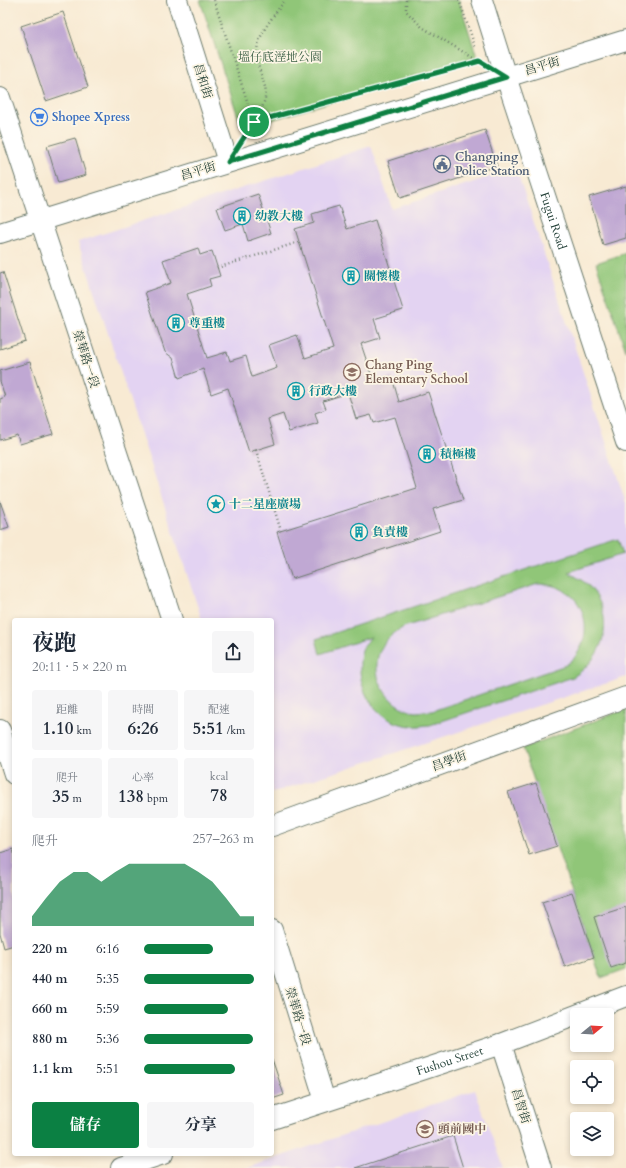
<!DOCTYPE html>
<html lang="zh-TW">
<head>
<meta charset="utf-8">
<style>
  body { margin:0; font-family:Cardo,"Noto Serif TC",serif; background:#f6f6f7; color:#1f2937; height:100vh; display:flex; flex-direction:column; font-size:15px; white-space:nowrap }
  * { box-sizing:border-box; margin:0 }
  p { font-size:13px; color:#747a83 }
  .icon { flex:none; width:22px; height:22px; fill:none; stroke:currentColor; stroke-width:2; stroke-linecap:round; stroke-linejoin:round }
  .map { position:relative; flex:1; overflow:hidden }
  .side { position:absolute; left:12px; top:618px; width:262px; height:538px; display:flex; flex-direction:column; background:#fff; border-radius:4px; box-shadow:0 2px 6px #0003 }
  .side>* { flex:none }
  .needle { width:26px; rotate:72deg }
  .controls { position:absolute; left:570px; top:1008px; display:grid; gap:8px }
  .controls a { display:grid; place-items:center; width:44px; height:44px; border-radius:4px; background:#fff; box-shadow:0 2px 6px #0003; font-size:20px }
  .pin { position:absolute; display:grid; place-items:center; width:34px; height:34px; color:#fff; margin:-17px; border:2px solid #fff; border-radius:50%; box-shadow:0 1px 4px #0007 }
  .round { display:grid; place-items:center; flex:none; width:42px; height:42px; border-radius:4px; background:#f6f6f7 }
  .summary { display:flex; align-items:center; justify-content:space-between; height:68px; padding:0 20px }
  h1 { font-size:22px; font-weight:700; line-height:30px }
  .stats { display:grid; grid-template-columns:repeat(3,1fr); gap:6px; height:68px; padding:4px 20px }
  .stats div { display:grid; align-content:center; border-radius:4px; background:#f6f6f7; text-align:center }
  .stats b { font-size:17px; font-weight:700 }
  .stats small { font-size:11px; font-weight:400 }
  .stats p { font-size:11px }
  .chart { height:112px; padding:8px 20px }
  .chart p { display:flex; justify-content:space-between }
  .chart svg { width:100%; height:72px; margin-top:4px; fill:#0b8043; opacity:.7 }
  .primary-button { display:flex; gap:8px; margin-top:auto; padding:8px 20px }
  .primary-button a { flex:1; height:46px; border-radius:4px; background:#0b8043; color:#fff; font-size:16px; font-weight:700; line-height:46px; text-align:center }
  .primary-button a+a { background:#f6f6f7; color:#1f2937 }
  ul { padding:0 20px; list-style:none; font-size:13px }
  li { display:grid; grid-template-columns:64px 48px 1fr; align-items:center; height:30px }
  li i { height:10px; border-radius:5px; background:#0b8043 }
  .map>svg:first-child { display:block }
  .built { fill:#e3d3f2 }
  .green { fill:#90c678; stroke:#588256; fill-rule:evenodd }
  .building { fill:#c0a8d3 }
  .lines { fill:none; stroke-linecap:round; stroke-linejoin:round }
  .minor-casing { stroke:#6b7a6c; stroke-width:22 }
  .path { stroke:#6b7a6c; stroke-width:2.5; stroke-dasharray:1 3; stroke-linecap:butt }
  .minor { stroke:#fff; stroke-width:20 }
  .route-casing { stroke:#fff; stroke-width:8 }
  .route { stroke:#0b8043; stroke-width:5 }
  .labels { text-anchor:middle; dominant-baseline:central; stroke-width:3.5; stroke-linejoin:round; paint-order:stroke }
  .park-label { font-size:12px; fill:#3b5f45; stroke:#fcf5e5 }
  .street-label { font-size:12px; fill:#1f3d34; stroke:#fcf5e5 }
  .shop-label { font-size:12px; font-weight:bold; fill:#366cbe; stroke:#fcf5e5; text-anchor:start }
  .service-label { font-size:12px; font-weight:bold; fill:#4e5e75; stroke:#fcf5e5; text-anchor:start }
  .culture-label { font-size:12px; font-weight:bold; fill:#0d838f; stroke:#fcf5e5; text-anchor:start }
  .education-label { font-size:12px; font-weight:bold; fill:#785e54; stroke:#fcf5e5; text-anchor:start }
</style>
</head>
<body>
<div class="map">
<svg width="626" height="1168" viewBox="0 0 626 1168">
  <rect width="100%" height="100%" fill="#fcf5e5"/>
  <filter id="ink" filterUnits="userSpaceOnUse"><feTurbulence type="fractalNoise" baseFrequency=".025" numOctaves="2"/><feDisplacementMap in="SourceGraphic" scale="8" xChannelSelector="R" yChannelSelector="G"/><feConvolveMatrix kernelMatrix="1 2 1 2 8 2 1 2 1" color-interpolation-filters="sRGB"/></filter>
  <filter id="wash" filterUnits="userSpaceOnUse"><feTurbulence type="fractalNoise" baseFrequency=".012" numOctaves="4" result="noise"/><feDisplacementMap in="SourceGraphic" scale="16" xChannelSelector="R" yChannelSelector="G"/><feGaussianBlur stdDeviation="0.9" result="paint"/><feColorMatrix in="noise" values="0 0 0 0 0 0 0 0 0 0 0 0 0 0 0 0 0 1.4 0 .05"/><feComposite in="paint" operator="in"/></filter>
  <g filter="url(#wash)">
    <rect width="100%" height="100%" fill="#f8ead3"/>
    <g class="built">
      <polygon points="371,146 392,209 516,168 626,503 626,677 272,793 272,620 202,620 78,242"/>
      <polygon points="475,1090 503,1168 247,1168"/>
    </g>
    <g class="green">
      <polygon points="200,0 459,0 477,57 242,129"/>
      <polygon points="626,253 626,351 596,263"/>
      <path d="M618,539l5,15 -54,18c8,6 18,10 24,19 22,30 11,67 -20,86l-143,48c-6,0 -12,2 -18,1 -31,-2 -52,-29 -52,-58 0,-7 0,-16 4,-22 1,-3 5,-6 7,-9l-51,17 -4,-15zM538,584c10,0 19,2 27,7 22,13 26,43 12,63 -3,5 -7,8 -11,11l-134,46c-5,0 -11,1 -16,1 -30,-4 -50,-40 -33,-67 5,-8 12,-13 21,-18z"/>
      <polygon points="626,709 626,969 601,978 523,748"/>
    </g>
    <g id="blocks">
      <g class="building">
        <polygon points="63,12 88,87 46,101 21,26"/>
        <polygon points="485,130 497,166 400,198 388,161"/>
        <polygon points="75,138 86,175 58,183 47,146"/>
        <polygon points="626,186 626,238 603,245 589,197"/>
        <polygon points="258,194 271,233 248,241 243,224 225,230 217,208"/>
        <polygon points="339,206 347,229 375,220 403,310 374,319 380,338 361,344 374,383 392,377 399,402 428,392 463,500 433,509 440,531 292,579 277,532 417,488 395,417 374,423 371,415 356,419 348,393 323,401 326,409 315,413 318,423 289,432 283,414 268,419 275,444 249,452 228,388 211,394 203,369 179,378 173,358 165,352 145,292 171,283 163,260 198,248 200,255 212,251 220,276 209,279 211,286 187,294 207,358 227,352 230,361 246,356 252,377 277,368 269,345 297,335 305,358 333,349 295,229 314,223 312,214"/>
        <polygon points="3,272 25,341 0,349 0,273"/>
        <polygon points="30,362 53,434 20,444 17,435 0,440 0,399 5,397 0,381 0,371"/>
        <polygon points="0,501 9,527 0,530"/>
        <polygon points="536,783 557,846 529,855 508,792"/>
        <polygon points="13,849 14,853 14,945 4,948 0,933 0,853"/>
        <polygon points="572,892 594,957 565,967 542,902"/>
        <polygon points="626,907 626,963 611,968 594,917"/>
        <polygon points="272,1059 284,1095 272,1099"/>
        <polygon points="453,1136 463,1168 355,1168"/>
      </g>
    </g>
  </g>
  <g filter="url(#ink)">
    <use href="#blocks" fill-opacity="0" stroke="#6b7a6c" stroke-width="1"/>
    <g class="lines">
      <g class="minor-casing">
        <g id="minor">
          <polyline points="177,0 228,162"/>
          <path id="s1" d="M482,0l24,77 120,365"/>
          <polyline points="0,98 172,620"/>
          <polyline points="0,233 626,40"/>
          <polyline points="0,730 14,774"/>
          <polyline points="272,826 626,697"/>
          <polyline points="272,930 325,1101"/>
          <polyline points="501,1044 541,1168"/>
          <path id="s2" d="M272,1119l229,-75 125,-48"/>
          <polyline points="121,1168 163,1154"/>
        </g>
      </g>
      <g class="path">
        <polyline points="214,0 254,122 480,61 479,60"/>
        <polyline points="406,0 406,11 422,27 480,62"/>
        <polyline points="459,0 476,49"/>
        <path d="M244,137c9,-13 25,-34 21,-50 -4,-15 -11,-26 -7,-42 3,-15 19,-33 27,-45"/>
        <polyline points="217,268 299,242"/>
        <polyline points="256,450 281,531"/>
      </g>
      <use href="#minor" class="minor"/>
    </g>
  </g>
  <g class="lines" filter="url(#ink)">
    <g class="route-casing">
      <polygon id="route" points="480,61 506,77 228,162 254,122"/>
    </g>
    <use href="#route" class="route"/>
  </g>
  <defs>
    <g id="supermarket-ring" transform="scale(0.9)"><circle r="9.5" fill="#fcf5e5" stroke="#3f7fe0" stroke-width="1.5"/><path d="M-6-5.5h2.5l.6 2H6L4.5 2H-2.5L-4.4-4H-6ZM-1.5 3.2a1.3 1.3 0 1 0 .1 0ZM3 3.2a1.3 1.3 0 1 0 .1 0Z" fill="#3f7fe0"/></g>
    <g id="civic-ring" transform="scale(0.9)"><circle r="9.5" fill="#fcf5e5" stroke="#5c6f8a" stroke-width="1.5"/><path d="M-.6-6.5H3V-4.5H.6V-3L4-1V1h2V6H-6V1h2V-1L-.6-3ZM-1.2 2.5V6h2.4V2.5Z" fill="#5c6f8a"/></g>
    <g id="building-ring" transform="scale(0.9)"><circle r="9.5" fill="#fcf5e5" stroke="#0f9aa8" stroke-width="1.5"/><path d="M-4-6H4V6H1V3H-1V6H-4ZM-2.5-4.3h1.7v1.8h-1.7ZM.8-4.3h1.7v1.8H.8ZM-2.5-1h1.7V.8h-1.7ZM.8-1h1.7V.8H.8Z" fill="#0f9aa8"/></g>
    <g id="school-ring" transform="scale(0.9)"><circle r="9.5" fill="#fcf5e5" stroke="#8d6e63" stroke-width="1.5"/><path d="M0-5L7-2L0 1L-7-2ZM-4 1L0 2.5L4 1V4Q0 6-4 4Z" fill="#8d6e63"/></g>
    <g id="sight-ring" transform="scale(0.9)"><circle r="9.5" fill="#fcf5e5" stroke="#0f9aa8" stroke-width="1.5"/><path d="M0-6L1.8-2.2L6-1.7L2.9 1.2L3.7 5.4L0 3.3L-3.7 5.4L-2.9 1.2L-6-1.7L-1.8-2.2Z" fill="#0f9aa8"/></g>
  </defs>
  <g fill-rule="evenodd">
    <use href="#supermarket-ring" x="39" y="117"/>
    <use href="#civic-ring" x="442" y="164"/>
    <use href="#building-ring" x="242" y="216"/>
    <use href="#building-ring" x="351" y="276"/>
    <use href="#building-ring" x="176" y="323"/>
    <use href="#school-ring" x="352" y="372"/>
    <use href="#building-ring" x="296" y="391"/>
    <use href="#building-ring" x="427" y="454"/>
    <use href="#sight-ring" x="216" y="504"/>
    <use href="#building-ring" x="359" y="532"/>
    <use href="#school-ring" x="425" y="1129"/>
  </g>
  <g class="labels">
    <g class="park-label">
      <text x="280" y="57">塭仔底溼地公園</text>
    </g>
    <g class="street-label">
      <text transform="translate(542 66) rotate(-17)">昌平街</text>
      <text transform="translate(203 81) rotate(72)">昌和街</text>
      <text transform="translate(198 171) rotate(-17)">昌平街</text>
      <text stroke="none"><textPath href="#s1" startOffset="232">Fugui Road</textPath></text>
      <text transform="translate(86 359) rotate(72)">榮華路一段</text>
      <text transform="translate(449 761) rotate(-20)">昌學街</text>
      <text transform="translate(298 1016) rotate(73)">榮華路一段</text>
      <text stroke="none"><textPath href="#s2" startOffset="187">Fushou Street</textPath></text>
      <text transform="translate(521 1106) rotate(72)">昌智街</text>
    </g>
    <g class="shop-label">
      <text x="52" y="117">Shopee Xpress</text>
    </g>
    <g class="service-label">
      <text x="455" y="157">Changping<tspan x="455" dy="14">Police Station</tspan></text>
    </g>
    <g class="culture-label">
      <text x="255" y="216">幼教大樓</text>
      <text x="364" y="276">關懷樓</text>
      <text x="189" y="323">尊重樓</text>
      <text x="309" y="391">行政大樓</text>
      <text x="440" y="454">積極樓</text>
      <text x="229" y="504">十二星座廣場</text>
      <text x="372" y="532">負責樓</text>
    </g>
    <g class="education-label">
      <text x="365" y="365">Chang Ping<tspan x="365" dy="14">Elementary School</tspan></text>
      <text x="438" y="1129">頭前國中</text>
    </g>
  </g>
</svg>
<div class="controls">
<a><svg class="needle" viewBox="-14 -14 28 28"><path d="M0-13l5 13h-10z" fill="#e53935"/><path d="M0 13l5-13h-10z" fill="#747a83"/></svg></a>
<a><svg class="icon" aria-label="locate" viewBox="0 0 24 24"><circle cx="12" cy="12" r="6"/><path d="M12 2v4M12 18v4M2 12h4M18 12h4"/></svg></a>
<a><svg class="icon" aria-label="layers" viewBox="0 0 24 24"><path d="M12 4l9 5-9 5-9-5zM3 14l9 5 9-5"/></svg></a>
</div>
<div class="pin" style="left:254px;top:122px;background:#1e9e55"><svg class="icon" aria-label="arrive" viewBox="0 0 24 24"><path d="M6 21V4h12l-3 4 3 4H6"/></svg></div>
<section class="side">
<div class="summary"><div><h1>夜跑</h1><p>20:11 · 5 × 220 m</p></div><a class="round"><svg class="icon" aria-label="share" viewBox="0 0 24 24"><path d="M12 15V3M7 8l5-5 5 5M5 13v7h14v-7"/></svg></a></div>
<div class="stats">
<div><p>距離</p><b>1.10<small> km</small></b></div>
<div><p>時間</p><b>6:26</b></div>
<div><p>配速</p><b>5:51<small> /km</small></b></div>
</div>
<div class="stats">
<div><p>爬升</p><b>35<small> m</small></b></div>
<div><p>心率</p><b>138<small> bpm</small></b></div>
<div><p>kcal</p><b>78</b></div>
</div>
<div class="chart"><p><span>爬升</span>257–263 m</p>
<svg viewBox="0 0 160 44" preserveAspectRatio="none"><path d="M0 44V38L10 27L20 17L30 11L40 11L50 17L60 11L70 6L80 6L90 6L100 6L110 6L120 11L130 17L140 27L150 38L160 38V44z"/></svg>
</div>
<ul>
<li><b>220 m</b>6:16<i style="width:63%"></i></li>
<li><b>440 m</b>5:35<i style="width:100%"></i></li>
<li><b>660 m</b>5:59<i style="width:76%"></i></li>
<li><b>880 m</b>5:36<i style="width:99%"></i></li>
<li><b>1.1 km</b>5:51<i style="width:83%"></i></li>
</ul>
<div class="primary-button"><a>儲存</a><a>分享</a></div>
</section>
</div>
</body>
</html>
